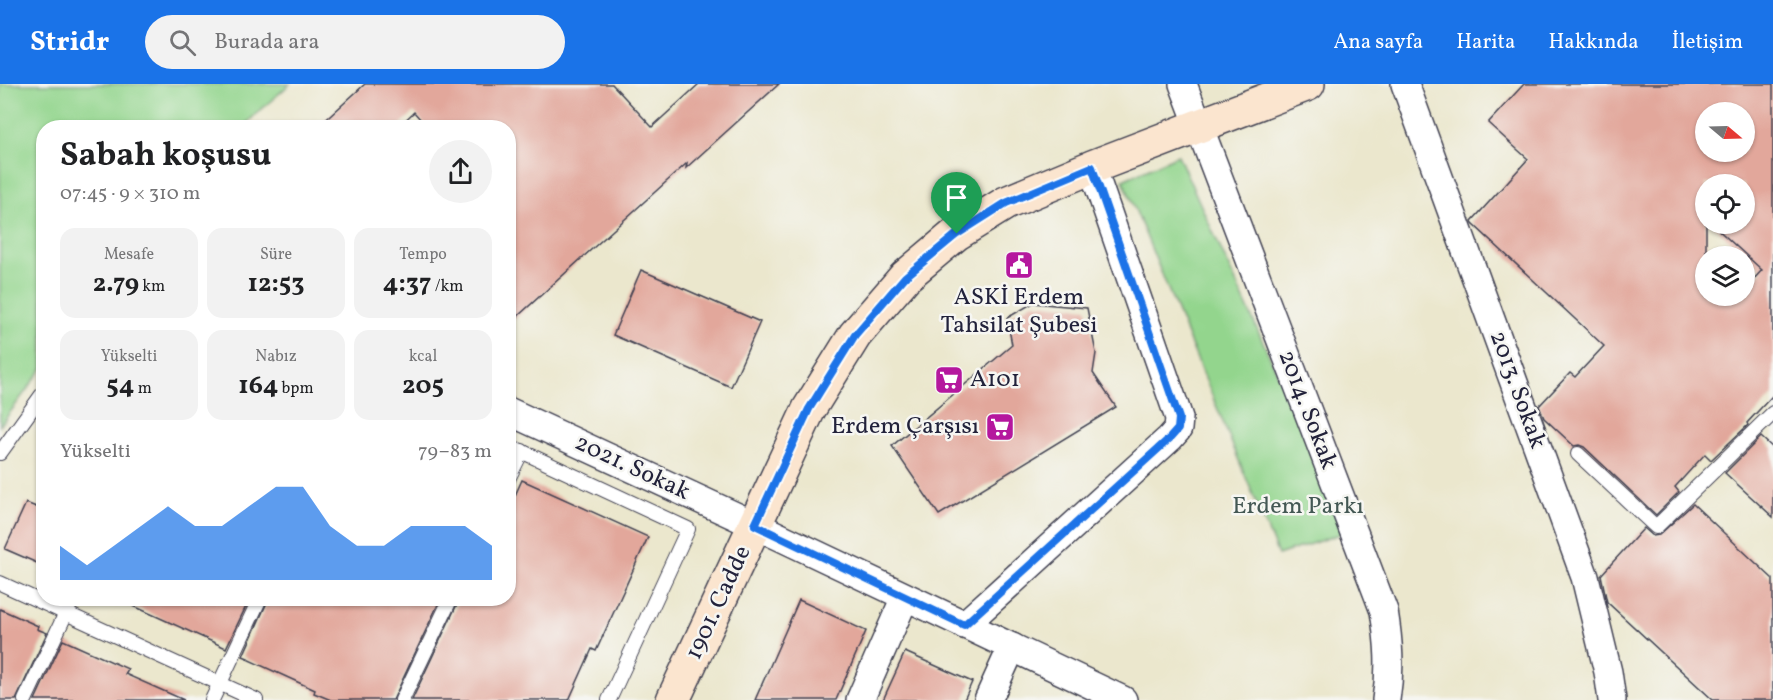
<!DOCTYPE html>
<html lang="tr">
<head>
<meta charset="utf-8">
<style>
  body { margin:0; font-family:Vollkorn,serif; background:#f2f2f2; color:#202124; height:100vh; display:flex; flex-direction:column; font-size:22px; white-space:nowrap }
  * { box-sizing:border-box; margin:0 }
  p { font-size:20px; color:#757577 }
  .icon { flex:none; width:33px; height:33px; fill:none; stroke:currentColor; stroke-width:2; stroke-linecap:round; stroke-linejoin:round }
  .map { position:relative; flex:1; overflow:hidden }
  .panel { position:absolute; left:36px; top:36px; width:480px; height:486px; display:flex; flex-direction:column; background:#fff; border-radius:24px; box-shadow:0 2px 4px #0004 }
  .panel>* { flex:none }
  .needle { width:39px; rotate:109deg }
  .fabs { position:absolute; left:1695px; top:18px; display:grid; gap:12px }
  .fabs a { display:grid; place-items:center; width:60px; height:60px; border-radius:50%; background:#fff; box-shadow:0 2px 4px #0004; font-size:30px }
  .pin { position:absolute; display:grid; place-items:center; width:51px; height:51px; color:#fff; margin:-62px -26px; border-radius:50% 50% 50% 0; rotate:-45deg; box-shadow:0 0 6px #0007 }
  .pin .icon { rotate:45deg }
  .round { display:grid; place-items:center; flex:none; width:63px; height:63px; border-radius:32px; background:#f2f2f2 }
  .head { display:flex; align-items:center; justify-content:space-between; height:102px; padding:0 24px }
  h1 { font-size:33px; font-weight:700; line-height:45px }
  .stats { display:grid; grid-template-columns:repeat(3,1fr); gap:9px; height:102px; padding:6px 24px }
  .stats div { display:grid; align-content:center; border-radius:15px; background:#f2f2f2; text-align:center }
  .stats b { font-size:26px; font-weight:700 }
  .stats small { font-size:16px; font-weight:400 }
  .stats p { font-size:16px }
  .chart { height:168px; padding:12px 24px }
  .chart p { display:flex; justify-content:space-between }
  .chart svg { width:100%; height:108px; margin-top:6px; fill:#1a73e8; opacity:.7 }
  header { display:flex; align-items:center; gap:36px; box-sizing:border-box; height:84px; padding:0 30px; background:#1a73e8; color:#fff }
  header strong { font-size:28px }
  nav { display:flex; gap:33px; margin-inline-start:auto; font-size:21px }
  .search { width:420px; height:54px; background:#f2f2f2; display:flex; align-items:center; gap:15px; box-sizing:border-box; padding:0 21px; border-radius:33px; color:#757577; font-size:22px }
  .map>svg:first-child { display:block }
  .green { fill:#93d58d; stroke:#5a7c64; stroke-width:1.5 }
  .building { fill:#e2a79b; fill-rule:evenodd }
  .lines { fill:none; stroke-linecap:round; stroke-linejoin:round }
  .lane-casing { stroke:#404051; stroke-width:16 }
  .street-casing { stroke:#404051; stroke-width:30 }
  .secondary-casing { stroke:#404051; stroke-width:36 }
  .lane { stroke:#fff; stroke-width:14 }
  .street { stroke:#fff; stroke-width:27 }
  .secondary { stroke:#fbe5cf; stroke-width:33 }
  .route-casing { stroke:#fff; stroke-width:12 }
  .route { stroke:#1a73e8; stroke-width:8 }
  .labels { text-anchor:middle; dominant-baseline:central; stroke-width:5; stroke-linejoin:round; paint-order:stroke }
  .poi-label { font-size:24px; fill:#22223b; stroke:#f6f6f2 }
  .street-label { font-size:24px; fill:#22223b; stroke:#f6f6f2 }
  .park-label { font-size:24px; fill:#445854; stroke:#f6f6f2 }
</style>
</head>
<body>
<header>
<strong>Stridr</strong>
<div class="search"><svg class="icon" aria-label="search" viewBox="0 0 24 24"><circle cx="10" cy="10" r="6"/><path d="M15 15l6 6"/></svg>Burada ara</div>
<nav><a>Ana sayfa</a><a>Harita</a><a>Hakkında</a><a>İletişim</a></nav>
</header>
<div class="map">
<svg width="1773" height="616" viewBox="0 0 1773 616">
  <rect width="100%" height="100%" fill="#f6f6f2"/>
  <filter id="ink" filterUnits="userSpaceOnUse"><feTurbulence type="fractalNoise" baseFrequency=".0167" numOctaves="2"/><feDisplacementMap in="SourceGraphic" scale="12" xChannelSelector="R" yChannelSelector="G"/><feConvolveMatrix kernelMatrix="1 2 1 2 8 2 1 2 1" color-interpolation-filters="sRGB"/></filter>
  <filter id="wash" filterUnits="userSpaceOnUse"><feTurbulence type="fractalNoise" baseFrequency=".008" numOctaves="4" result="noise"/><feDisplacementMap in="SourceGraphic" scale="24" xChannelSelector="R" yChannelSelector="G"/><feGaussianBlur stdDeviation="1.35" result="paint"/><feColorMatrix in="noise" values="0 0 0 0 0 0 0 0 0 0 0 0 0 0 0 0 0 1.4 0 .05"/><feComposite in="paint" operator="in"/></filter>
  <g filter="url(#wash)">
    <rect width="100%" height="100%" fill="#ebe7cd"/>
    <g class="green">
      <polygon points="0,0 290,0 257,29 243,43 44,44 43,284 0,342"/>
      <polygon points="1178,71 1349,447 1278,471 1123,96"/>
    </g>
    <g id="blocks">
      <g class="building">
        <polygon points="365,0 612,0 652,43 699,0 779,0 686,84 687,79 508,241 508,44 428,44 414,28 397,44 317,44"/>
        <path d="M1524,0h249v311l-26,28 1,2 -37,35 -6,-6 -30,33 4,5 -23,23 -72,-68 -5,-2 -5,1 -30,-28 -5,-12 31,-33 5,4 29,-31 -131,-122 -1,-3 56,-62 -40,-36zM1706,28h38v40h-38zM1706,100h38v40h-32l50,46 -18,20v6h-38z"/>
        <polygon points="641,186 760,238 731,303 613,251"/>
        <polygon points="1033,219 1087,224 1096,269 1093,289 1116,323 939,431 892,362 1012,261 1007,234"/>
        <polygon points="1761,353 1773,364 1773,433 1725,389"/>
        <polygon points="522,396 648,453 596,567 592,565 569,616 412,616 460,514 508,514 508,427"/>
        <polygon points="26,419 44,426 44,482 5,465"/>
        <polygon points="1693,420 1773,495 1773,616 1713,616 1607,518 1601,491 1644,444 1653,452 1659,451"/>
        <polygon points="116,514 250,514 226,564"/>
        <polygon points="269,514 441,514 393,616 331,616 314,609 315,606 247,575 248,574 243,572"/>
        <polygon points="799,516 866,547 836,616 755,616"/>
        <polygon points="0,525 38,542 37,545 47,549 16,616 0,616"/>
        <polygon points="63,556 128,585 125,590 184,616 35,616"/>
        <polygon points="905,568 972,598 964,616 883,616"/>
      </g>
    </g>
  </g>
  <g filter="url(#ink)">
    <use href="#blocks" fill-opacity="0" stroke="#404051" stroke-width="1.5"/>
    <g class="lines">
      <g class="lane-casing">
        <g id="lane">
          <polyline points="508,361 688,445 609,616"/>
          <polyline points="0,369 44,308"/>
          <polyline points="1578,370 1656,443 1773,329"/>
          <polyline points="508,395 522,367"/>
          <polyline points="0,499 256,616"/>
          <polyline points="25,616 73,514"/>
          <polyline points="212,616 260,514"/>
          <polyline points="402,616 451,514"/>
        </g>
      </g>
      <g class="street-casing">
        <g id="street">
          <path d="M1183,0l201,527c5,31 7,58 2,89"/>
          <polyline points="1405,0 1585,493 1608,588 1612,616"/>
          <polyline points="508,327 755,441 1123,616"/>
          <polyline points="964,541 1170,354 1178,345 1179,334 1092,83"/>
          <polyline points="860,616 905,513"/>
          <polyline points="988,616 1012,563"/>
        </g>
      </g>
      <g class="secondary-casing">
        <polyline id="secondary" points="673,616 809,325 855,251 905,193 956,150 1006,119 1092,83 1308,0"/>
      </g>
      <use href="#lane" class="lane"/>
      <use href="#street" class="street"/>
      <use href="#secondary" class="secondary"/>
    </g>
  </g>
  <g class="lines" filter="url(#ink)">
    <g class="route-casing">
      <polygon id="route" points="1092,83 1179,334 1178,345 1170,354 964,541 755,441 809,325 855,251 905,193 957,150 1006,119"/>
    </g>
    <use href="#route" class="route"/>
  </g>
  <defs>
    <g id="civic-square" transform="scale(1.5)"><rect x="-9" y="-9" width="18" height="18" rx="4" fill="#b5179e" stroke="#f6f6f2"/><path d="M-.6-6.5H3V-4.5H.6V-3L4-1V1h2V6H-6V1h2V-1L-.6-3ZM-1.2 2.5V6h2.4V2.5Z" fill="#fff"/></g>
    <g id="supermarket-square" transform="scale(1.5)"><rect x="-9" y="-9" width="18" height="18" rx="4" fill="#b5179e" stroke="#f6f6f2"/><path d="M-6-5.5h2.5l.6 2H6L4.5 2H-2.5L-4.4-4H-6ZM-1.5 3.2a1.3 1.3 0 1 0 .1 0ZM3 3.2a1.3 1.3 0 1 0 .1 0Z" fill="#fff"/></g>
  </defs>
  <g fill-rule="evenodd">
    <use href="#civic-square" x="1019" y="181"/>
    <use href="#supermarket-square" x="949" y="296"/>
    <use href="#supermarket-square" x="1000" y="343"/>
  </g>
  <g class="labels">
    <g class="poi-label">
      <text x="1019" y="214">ASKİ Erdem<tspan x="1019" dy="28">Tahsilat Şubesi</tspan></text>
      <text x="970" y="296" text-anchor="start">A101</text>
      <text x="979" y="343" text-anchor="end">Erdem Çarşısı</text>
    </g>
    <g class="street-label">
      <text transform="translate(1517 306) rotate(70)">2013. Sokak</text>
      <text transform="translate(1307 326) rotate(69)">2014. Sokak</text>
      <text transform="translate(632 384) rotate(25)">2021. Sokak</text>
      <text transform="translate(719 519) rotate(-65)">1901. Cadde</text>
    </g>
    <g class="park-label">
      <text x="1298" y="423">Erdem Parkı</text>
    </g>
  </g>
</svg>
<div class="fabs">
<a><svg class="needle" viewBox="-14 -14 28 28"><path d="M0-13l5 13h-10z" fill="#e53935"/><path d="M0 13l5-13h-10z" fill="#757577"/></svg></a>
<a><svg class="icon" aria-label="locate" viewBox="0 0 24 24"><circle cx="12" cy="12" r="6"/><path d="M12 2v4M12 18v4M2 12h4M18 12h4"/></svg></a>
<a><svg class="icon" aria-label="layers" viewBox="0 0 24 24"><path d="M12 4l9 5-9 5-9-5zM3 14l9 5 9-5"/></svg></a>
</div>
<div class="pin" style="left:957px;top:150px;background:#1e9e55"><svg class="icon" aria-label="arrive" viewBox="0 0 24 24"><path d="M6 21V4h12l-3 4 3 4H6"/></svg></div>
<section class="panel">
<div class="head"><div><h1>Sabah koşusu</h1><p>07:45 · 9 × 310 m</p></div><a class="round"><svg class="icon" aria-label="share" viewBox="0 0 24 24"><path d="M12 15V3M7 8l5-5 5 5M5 13v7h14v-7"/></svg></a></div>
<div class="stats">
<div><p>Mesafe</p><b>2.79<small> km</small></b></div>
<div><p>Süre</p><b>12:53</b></div>
<div><p>Tempo</p><b>4:37<small> /km</small></b></div>
</div>
<div class="stats">
<div><p>Yükselti</p><b>54<small> m</small></b></div>
<div><p>Nabız</p><b>164<small> bpm</small></b></div>
<div><p>kcal</p><b>205</b></div>
</div>
<div class="chart"><p><span>Yükselti</span>79–83 m</p>
<svg viewBox="0 0 160 44" preserveAspectRatio="none"><path d="M0 44V30L10 38L20 30L30 22L40 14L50 22L60 22L70 14L80 6L90 6L100 22L110 30L120 30L130 22L140 22L150 22L160 30V44z"/></svg>
</div>
</section>
</div>
</body>
</html>
